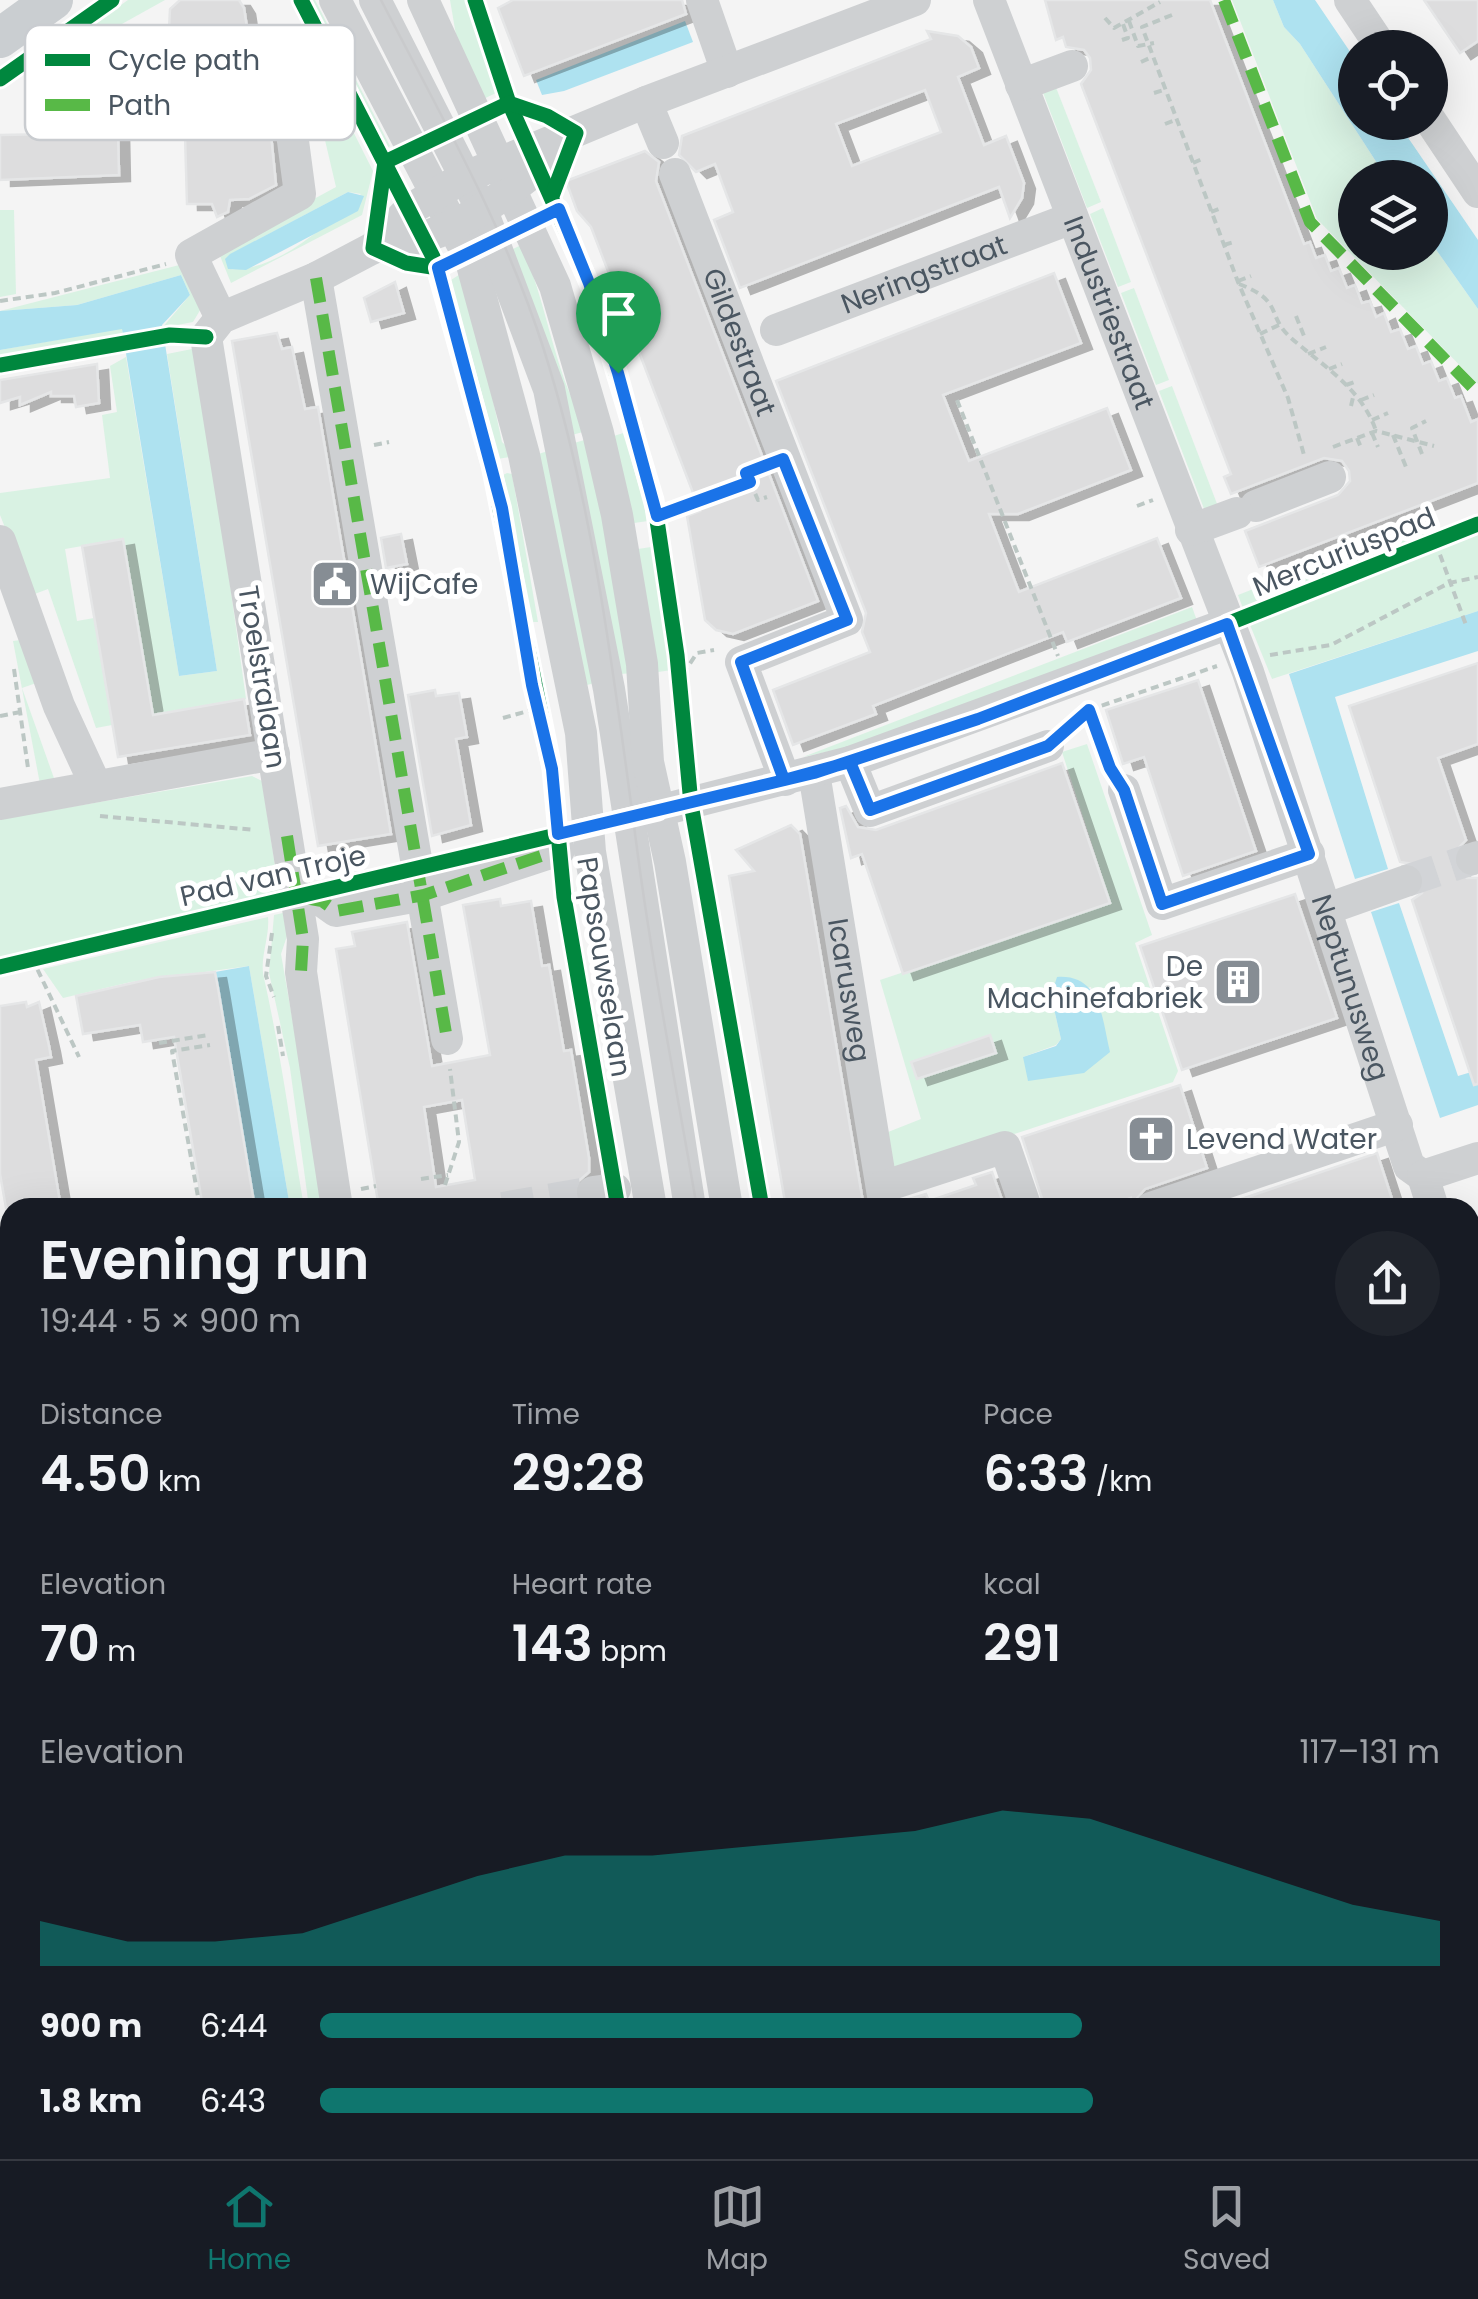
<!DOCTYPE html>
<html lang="en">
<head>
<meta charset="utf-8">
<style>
  body { margin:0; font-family:Poppins,sans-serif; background:#20242c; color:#f1f3f6; height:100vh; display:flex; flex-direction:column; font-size:38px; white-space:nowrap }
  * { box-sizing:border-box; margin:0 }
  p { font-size:32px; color:#9ea1a6 }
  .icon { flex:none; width:55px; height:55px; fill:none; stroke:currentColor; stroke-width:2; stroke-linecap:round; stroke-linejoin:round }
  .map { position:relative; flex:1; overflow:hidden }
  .side { position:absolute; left:0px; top:1198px; width:1480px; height:962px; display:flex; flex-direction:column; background:#171b24; border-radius:30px 30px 0 0; box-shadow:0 10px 40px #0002 }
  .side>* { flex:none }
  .fabs { position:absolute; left:1338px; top:30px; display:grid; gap:20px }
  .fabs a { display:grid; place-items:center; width:110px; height:110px; border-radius:50%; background:#171b24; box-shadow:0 10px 40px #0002; font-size:50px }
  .pin { position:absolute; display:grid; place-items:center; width:85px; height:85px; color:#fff; margin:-102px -42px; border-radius:50% 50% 50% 0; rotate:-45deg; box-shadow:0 0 10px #0007 }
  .pin .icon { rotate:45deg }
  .round { display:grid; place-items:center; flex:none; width:105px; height:105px; border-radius:52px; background:#20242c }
  .head { display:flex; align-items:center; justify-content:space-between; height:170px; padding:0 40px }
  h1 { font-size:55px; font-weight:600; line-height:75px }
  .metrics { display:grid; grid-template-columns:repeat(3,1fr); gap:15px; height:170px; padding:10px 40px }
  .metrics div { display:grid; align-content:center }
  .metrics b { font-size:50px; font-weight:600 }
  .metrics small { font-size:28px; font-weight:400 }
  .metrics p { font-size:28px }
  .chart { height:280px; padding:20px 40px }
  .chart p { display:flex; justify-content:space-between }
  .chart svg { width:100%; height:180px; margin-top:10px; fill:#0f766e; opacity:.7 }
  ul { padding:0 40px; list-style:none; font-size:32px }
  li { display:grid; grid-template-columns:160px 120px 1fr; align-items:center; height:75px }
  li i { height:25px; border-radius:12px; background:#0f766e }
  .menu { display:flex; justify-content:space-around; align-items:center; height:140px; border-top:2px solid #363941; background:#171b24; font-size:28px; color:#9ea1a6 }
  .menu a { display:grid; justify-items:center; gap:5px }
  .menu .on { color:#0f766e }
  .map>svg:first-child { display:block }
  .green { fill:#d9f2e3; fill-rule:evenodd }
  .water { fill:#aee2f0 }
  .building { fill:#ddddde; stroke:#e5e6e7; stroke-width:2.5; fill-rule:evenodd; filter:url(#shadow) }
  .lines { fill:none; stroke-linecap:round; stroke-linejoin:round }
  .minor-tunnel { stroke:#d2d4d7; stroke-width:32; stroke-dasharray:32 16; stroke-linecap:butt }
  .path { stroke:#bcc7c4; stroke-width:4; stroke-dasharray:8 5; stroke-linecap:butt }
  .minor { stroke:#ced0d2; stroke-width:32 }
  .major { stroke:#caced1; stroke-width:40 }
  .tram { stroke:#c9cacc; stroke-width:2.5 }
  .quiet { stroke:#58b947; stroke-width:12; stroke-dasharray:25 12; stroke-linecap:butt }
  .cycleway-casing { stroke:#fff; stroke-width:21 }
  .cycleway { stroke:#00873e; stroke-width:15 }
  .route-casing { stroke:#fff; stroke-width:20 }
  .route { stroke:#1a73e8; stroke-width:12 }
  .labels { text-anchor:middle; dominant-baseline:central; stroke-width:10; stroke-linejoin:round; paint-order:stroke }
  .street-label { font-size:28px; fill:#4a5661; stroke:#fff }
  .poi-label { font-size:28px; fill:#4a5661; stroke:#fff; text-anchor:start }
  .key { fill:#fff; stroke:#c9ccd0; stroke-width:2.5 }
  .key-label { font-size:28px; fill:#4a5661 }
</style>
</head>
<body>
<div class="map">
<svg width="1478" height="2159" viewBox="0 0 1478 2159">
  <defs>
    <filter id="shadow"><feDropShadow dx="11" dy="6" stdDeviation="0" flood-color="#0004"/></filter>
  </defs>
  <rect width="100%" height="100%" fill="#f4f4f4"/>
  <g class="green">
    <polygon points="128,0 165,0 59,59 54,52"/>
    <polygon points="305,0 315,0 390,146 383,150"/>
    <polygon points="450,0 466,0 498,92 475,103 464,82"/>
    <polygon points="1232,0 1273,0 1284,27 1300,44 1386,177 1355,178 1355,252 1430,252 1430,241 1478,309 1478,384 1317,219"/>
    <path d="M303,32l70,139 -11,44 -131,68 -13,-32 118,-64 -31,-132 -18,8 -1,-19zM348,192l13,2c-36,31 -82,78 -133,75l3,-15z"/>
    <polygon points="1055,85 1101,202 1087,208 1042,90"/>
    <polygon points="1103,208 1131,282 1118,287 1090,214"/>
    <polygon points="0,210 14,210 16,294 0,297"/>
    <path d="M521,245c27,57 34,139 69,185l-18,5 -61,-185z"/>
    <polygon points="187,263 202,307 193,322 162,328 190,295 181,275 77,305 0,311"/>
    <polygon points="465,271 502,442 517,456 497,459 451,280"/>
    <polygon points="1134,288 1169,380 1156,385 1121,293"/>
    <polygon points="122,328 123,337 0,360 0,350"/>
    <polygon points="197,348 246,699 153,715 123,539 65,549 77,621 94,618 112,725 96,728 48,589 32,595 0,515 0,493 110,478 102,415 117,412 110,366 126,357 179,676 217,671 167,354"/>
    <polygon points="1172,386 1219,509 1206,514 1159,391"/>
    <polygon points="630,431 648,521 634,523 616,444 607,438"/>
    <polygon points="595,437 637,673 619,674 574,443"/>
    <polygon points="551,450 595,683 574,688 529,457"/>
    <polygon points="507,473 512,474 538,622 530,622 503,475"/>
    <polygon points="1421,524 1426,538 1244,611 1238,595"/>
    <polygon points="1478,534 1478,611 1272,679 1250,625"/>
    <polygon points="651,547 672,670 658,672 638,549"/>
    <polygon points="1192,607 1199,626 909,734 803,757"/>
    <polygon points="29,639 42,681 22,688 55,781 40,784 13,641"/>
    <path d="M1087,744l65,191 -17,8 43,128 -5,11 -287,94 -8,-40 43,-17 -41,-139 231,-77 -49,-151zM1091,987l18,65 -86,5 33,-12 5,-6 -10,-43z"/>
    <polygon points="252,776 262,781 279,892 0,959 0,819"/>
    <polygon points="283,913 287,936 281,954 325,1207 309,1207 290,1068 269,973 274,915"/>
    <path d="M268,917c2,20 -9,42 -4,61 17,76 27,152 40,229h-14l-41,-241 -118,16 -68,16 -20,-29z"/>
  </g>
  <g class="water">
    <polygon points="1273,0 1315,0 1355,59 1355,122 1398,123 1478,240 1478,309 1430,241 1430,178 1386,177 1300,44 1284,27"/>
    <polygon points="685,21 693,42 564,91 542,95 536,80"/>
    <polygon points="348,192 364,196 358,211 246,270 228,269 225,259 230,254"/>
    <polygon points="181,275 190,295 162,325 217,671 179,676 122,329 0,350 0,311 77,305"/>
    <polygon points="1478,611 1478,651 1335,697 1388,869 1355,879 1289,674"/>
    <polygon points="1399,903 1458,1076 1478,1070 1478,1105 1440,1118 1371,912"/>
    <polygon points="249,966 290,1207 255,1207 215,972"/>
    <path d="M1057,977c44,-3 45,42 53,75l-26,21 -56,8 -5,-24 33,-11 5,-7 -10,-43z"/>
    <polygon points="1015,2150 1155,2150 1146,2159 987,2159"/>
  </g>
  <g class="building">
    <polygon points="180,0 239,0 244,8 249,41 238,36 238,116 269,115 276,185 249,199 230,200 228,212 217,217 212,204 187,204 185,135 180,135 179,114 123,115 123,129 118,129 119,175 0,180 0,135 55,134 55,110 65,110 57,84 74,79 74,74 116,49 141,48 141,39 154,39 154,30 169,30 170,9"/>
    <polygon points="513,0 682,0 686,14 524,76 498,8"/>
    <polygon points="1045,0 1210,0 1304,244 1310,242 1316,258 1325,255 1331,271 1339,268 1347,288 1355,285 1362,303 1370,301 1376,317 1384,313 1391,332 1400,329 1408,349 1416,346 1423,364 1431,361 1439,381 1447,378 1455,398 1461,396 1471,422 1478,419 1478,483 1259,567 1245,531 1338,495 1350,481 1349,471 1342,461 1324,458 1231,494 1224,477 1231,474 1081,84 1091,70 1090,58 1084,50 1066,47 1063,37 1056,40"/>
    <polygon points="1424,0 1478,0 1478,41 1460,53"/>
    <path d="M927,31l31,5 13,11 8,21 -21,9 26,68 22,-9 18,47 -2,15 -12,20 -11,-31 -259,101 -26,-68 19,-8 -18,-48 -19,8 -17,-17 3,-19 249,-97zM925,90l16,42 -89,34 -16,-42z"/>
    <polygon points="645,151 659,162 656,181 818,601 733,634 716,630 705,620 687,516 700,511 591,227 577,211 566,181"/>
    <polygon points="1054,273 1081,343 943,395 969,461 1107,408 1131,470 1018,514 989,514 1019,592 1157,538 1181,598 1067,642 1063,632 873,706 876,714 793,745 773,690 870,652 862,632 866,613 776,381"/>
    <polygon points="395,282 404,313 371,322 364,298"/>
    <polygon points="277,333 282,349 292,347 305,409 318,407 391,834 318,846 232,341"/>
    <polygon points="97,364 99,403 76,407 74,396 51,396 51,392 20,405 20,397 0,403 0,380"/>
    <polygon points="401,534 407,564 386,568 381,538"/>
    <polygon points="123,539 153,715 244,699 250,735 118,757 82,546"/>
    <polygon points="1478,663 1478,744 1438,758 1466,840 1453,854 1453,866 1467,878 1478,878 1478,1084 1474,1085 1412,900 1422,893 1425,875 1418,865 1400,862 1349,706"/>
    <polygon points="1198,680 1256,851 1183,876 1144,757 1123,764 1106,710"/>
    <polygon points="435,690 436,696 459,693 467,737 456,739 471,825 432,836 408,695"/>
    <polygon points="1062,763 1110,903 903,974 862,854 851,858 840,808 846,806 858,827 876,830"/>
    <polygon points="791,825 800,834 864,1208 786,1208 729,876 754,871 736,850"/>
    <polygon points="1295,894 1337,1018 1182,1070 1140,946"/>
    <path d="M500,899l1,7 30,-5 11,65 7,-1 15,86 7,-1 18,108v14l-15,13 -1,11 8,12h-202l-43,-259 19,-3 -3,-14 55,-10 25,144 58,-11 -27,-150zM462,1100l13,80 -39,7 -12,-80z"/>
    <polygon points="215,972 218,988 255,1208 203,1208 174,1037 143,1042 140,1025 83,1034 76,996 159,977"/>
    <polygon points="26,1002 27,1007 39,1002 49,1046 51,1057 36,1060 61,1208 6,1208 0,1174 0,1006"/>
    <polygon points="990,1035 996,1053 917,1079 911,1062"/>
    <polygon points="1180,1085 1207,1168 1145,1189 1132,1204 1131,1198 1102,1208 1045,1208 1022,1137"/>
    <polygon points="1377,1153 1392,1199 1366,1208 1215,1208"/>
    <polygon points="992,1172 1005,1208 908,1208 905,1200 926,1194 929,1201 976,1185 973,1178"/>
  </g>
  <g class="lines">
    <g class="minor-tunnel">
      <polyline points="1406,881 1472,859"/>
      <polyline points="503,1208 593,1192"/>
    </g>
    <g class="path">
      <polyline points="1172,15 1142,27 1238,282 1288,398 1304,455"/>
      <polyline points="1105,18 1114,28 1160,2"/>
      <polyline points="1129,21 1138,46 1154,43"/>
      <polyline points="1122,40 1128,38 1123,24"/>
      <polyline points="1141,62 1152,57"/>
      <polyline points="1154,93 1164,90"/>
      <polyline points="1165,124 1175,120"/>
      <polyline points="1193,163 1202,159"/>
      <polyline points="1211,212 1221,208"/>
      <polyline points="1224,245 1234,242"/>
      <polyline points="1238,281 1251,276"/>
      <path d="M1239,284c45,17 27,31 51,53 30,27 72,51 86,94"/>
      <polyline points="0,301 55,293 166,264"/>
      <polyline points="1296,316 1304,336"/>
      <polyline points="1260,334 1283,323"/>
      <polyline points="1308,354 1326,347"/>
      <polyline points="1329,369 1342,364"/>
      <polyline points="1346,385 1357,381"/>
      <polyline points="957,400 1058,656"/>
      <polyline points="1361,400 1374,395"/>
      <polyline points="1351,406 1354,393"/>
      <polyline points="1372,420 1388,413"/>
      <polyline points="1372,433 1378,447"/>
      <polyline points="1393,435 1406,467"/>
      <polyline points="1357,438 1362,450"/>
      <polyline points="374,445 389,442"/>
      <polyline points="1333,447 1376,431 1434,446"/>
      <polyline points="1422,454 1412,428 1426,421"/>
      <polyline points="750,482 758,500 767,497"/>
      <polyline points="1137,506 1153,500"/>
      <polyline points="1422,506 1466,625"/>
      <polyline points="657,516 750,482 746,473 757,469"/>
      <polyline points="1270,655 1331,645 1449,583 1478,577"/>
      <polyline points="14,669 28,768"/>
      <polyline points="673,680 679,680 697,653 714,650"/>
      <polyline points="1090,712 1109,764"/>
      <polyline points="0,716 21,712"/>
      <polyline points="503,718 546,706"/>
      <polyline points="1070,727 1089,710 1217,666"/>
      <polyline points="100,816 255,830"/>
      <polyline points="272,933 266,976 274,997"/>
      <polyline points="32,958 79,1057"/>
      <polyline points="278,1026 283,1056"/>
      <polyline points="159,1043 208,1035"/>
      <polyline points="421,1179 448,1175"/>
      <polyline points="445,1185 459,1142 450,1069"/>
      <polyline points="361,1189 376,1186"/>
      <polyline points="200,1208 172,1051 210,1045"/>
      <polyline points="1387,1208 1401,1203"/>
      <polyline points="0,1323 10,1321"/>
      <polyline points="1470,1344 1478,1341"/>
      <polyline points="0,1861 10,1858"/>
      <polyline points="573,2150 576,2159"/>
      <polyline points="750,2150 755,2159"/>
    </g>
    <g class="minor">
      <polyline points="335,0 471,261 524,455 581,733 590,852 651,1208"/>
      <polyline points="375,0 481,208 549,389 609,689 690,1208"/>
      <polyline points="423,0 555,286 598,433 617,515 642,664 648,762 670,862 727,1208"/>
      <polyline points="702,0 727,72"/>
      <path id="s1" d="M989,0l259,672 161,494 14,10"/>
      <polyline points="1350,0 1382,48"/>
      <polyline points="1021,85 1072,66"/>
      <polyline points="646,102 663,143"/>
      <polyline points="1430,120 1478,192"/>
      <path id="s2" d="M675,174l172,446 -106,42 44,118"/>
      <path d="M373,248c16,-4 32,-6 47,-10 50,-13 109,-60 146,-95"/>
      <polyline points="316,278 447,1039"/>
      <polyline points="221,318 191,255 300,194 280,43"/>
      <path id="s3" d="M776,330l296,-112"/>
      <polyline points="1256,506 1330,477"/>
      <polyline points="1191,530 1237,513"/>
      <polyline points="0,541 59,706 96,786"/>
      <polyline points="850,762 870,811 1048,746"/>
      <path id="s4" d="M814,773l71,435"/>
      <polyline points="1124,790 1162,904 1309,854"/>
      <polyline points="0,804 274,754"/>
      <polyline points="658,811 850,762 1227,624"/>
      <polyline points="1472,859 1478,857"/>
      <polyline points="295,897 322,901 336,911 424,895 559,850"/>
      <polyline points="1327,909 1406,881"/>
      <polyline points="1423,1176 1478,1158"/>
      <polyline points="1423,1176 1433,1208"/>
      <polyline points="882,1187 1005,1147 1026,1208"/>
      <polyline points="593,1192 615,1189"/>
      <polyline points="337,1208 301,972 303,939 206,337 221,318 316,278 373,248 409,210 461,179 646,102 915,0"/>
      <polyline points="1151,1208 1397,1125"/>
      <polyline points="1470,1278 1478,1277"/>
      <polyline points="0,1473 10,1470"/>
      <polyline points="1470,1746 1478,1743"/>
      <polyline points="0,1894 10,1891"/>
      <polyline points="1470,1951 1478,1948"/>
      <polyline points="0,1962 10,1959"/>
      <polyline points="1470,2094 1478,2091"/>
      <polyline points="284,2150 286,2159"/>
      <polyline points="429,2150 432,2159"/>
      <polyline points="641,2150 643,2159"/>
      <polyline points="718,2150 720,2159"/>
      <polyline points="1361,2150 1364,2159"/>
      <polyline points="205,2159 236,2150"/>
      <polyline points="1279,2159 1307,2150"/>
    </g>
    <polyline class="major" points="0,38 53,0"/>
    <g class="tram">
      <path d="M381,0c59,114 124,227 163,350 50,158 70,327 92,491 16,123 40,245 61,367"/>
      <polyline points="0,1933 10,1930"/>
    </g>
    <g class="quiet">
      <polyline points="1224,0 1310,222 1478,393"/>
      <polyline points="316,278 447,1039"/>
      <polyline points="287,836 303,939 301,972"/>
      <polyline points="305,898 322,901 336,911 424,895 559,850"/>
      <polyline points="205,2159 236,2150"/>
    </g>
    <g class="cycleway-casing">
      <g id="cycleway">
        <polyline points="301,0 433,257 491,465 552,769 564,897 618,1208"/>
        <polyline points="475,0 509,103 589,283 654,500 677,655 691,804 762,1208"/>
        <polyline points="0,79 112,0"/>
        <polyline points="552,196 576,133 547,116 509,103 385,162 373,248 406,263 438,268 559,209"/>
        <polyline points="0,365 170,335 206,337"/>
        <polyline points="1227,624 1478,524"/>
        <polyline points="0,967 658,811"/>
      </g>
    </g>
    <use href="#cycleway" class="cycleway"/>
  </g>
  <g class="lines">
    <g class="route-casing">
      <polyline id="route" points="618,373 589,283 559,209 438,268 502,508 532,685 552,769 558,834 814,773 978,719 1227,624 1309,854 1162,904 1124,790 1110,768 1089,710 1048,746 870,810 850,762 784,780 741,662 847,620 783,459 746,473 750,482 657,516 618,373"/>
    </g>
    <use href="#route" class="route"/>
  </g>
  <defs>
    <g id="civic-square" transform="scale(2.5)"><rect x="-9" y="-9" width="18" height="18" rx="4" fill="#868d94" stroke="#fff"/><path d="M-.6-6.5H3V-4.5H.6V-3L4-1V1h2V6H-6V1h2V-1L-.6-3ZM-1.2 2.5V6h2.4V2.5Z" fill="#fff"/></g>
    <g id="building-square" transform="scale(2.5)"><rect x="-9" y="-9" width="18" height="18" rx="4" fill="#868d94" stroke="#fff"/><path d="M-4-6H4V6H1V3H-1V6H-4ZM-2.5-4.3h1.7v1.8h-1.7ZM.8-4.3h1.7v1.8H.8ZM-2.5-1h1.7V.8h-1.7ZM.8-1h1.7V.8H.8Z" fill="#fff"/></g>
    <g id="church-square" transform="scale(2.5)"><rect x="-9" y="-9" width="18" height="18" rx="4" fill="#868d94" stroke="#fff"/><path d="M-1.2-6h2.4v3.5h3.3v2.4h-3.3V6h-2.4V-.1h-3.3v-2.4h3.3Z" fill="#fff"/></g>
  </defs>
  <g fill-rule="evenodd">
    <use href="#civic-square" x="335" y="584"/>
    <use href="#building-square" x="1238" y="982"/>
    <use href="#church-square" x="1151" y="1139"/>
  </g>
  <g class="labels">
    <g class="street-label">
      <text stroke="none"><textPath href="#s3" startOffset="158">Neringstraat</textPath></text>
      <text stroke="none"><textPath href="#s1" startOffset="335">Industriestraat</textPath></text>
      <text stroke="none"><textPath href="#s2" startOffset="180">Gildestraat</textPath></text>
      <text transform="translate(1344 552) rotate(-22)">Mercuriuspad</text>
      <text transform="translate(262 677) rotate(81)">Troelstralaan</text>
      <text transform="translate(273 876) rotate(-13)">Pad van Troje</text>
      <text transform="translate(604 967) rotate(81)">Papsouwselaan</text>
      <text stroke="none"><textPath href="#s1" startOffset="1052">Neptunusweg</textPath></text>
      <text stroke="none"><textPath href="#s4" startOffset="220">Icarusweg</textPath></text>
    </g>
    <g class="poi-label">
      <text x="370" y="584">WijCafe</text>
      <text x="1203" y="966" text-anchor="end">De<tspan x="1203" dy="32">Machinefabriek</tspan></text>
      <text x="1186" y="1139">Levend Water</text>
    </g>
  </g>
  <rect x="25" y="25" width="330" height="115" rx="15" class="key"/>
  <rect x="45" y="54" width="45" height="12" fill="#00873e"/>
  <rect x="45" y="99" width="45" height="12" fill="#58b947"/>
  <g class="key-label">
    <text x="108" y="70">Cycle path</text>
    <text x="108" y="115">Path</text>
  </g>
</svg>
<div class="fabs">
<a><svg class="icon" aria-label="locate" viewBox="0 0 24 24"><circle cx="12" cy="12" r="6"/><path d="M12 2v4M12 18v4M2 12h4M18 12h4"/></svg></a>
<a><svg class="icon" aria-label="layers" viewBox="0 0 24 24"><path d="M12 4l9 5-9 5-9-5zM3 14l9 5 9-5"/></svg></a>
</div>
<div class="pin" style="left:618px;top:373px;background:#1e9e55"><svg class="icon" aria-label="arrive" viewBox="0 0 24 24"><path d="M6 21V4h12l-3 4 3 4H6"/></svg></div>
<section class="side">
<div class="head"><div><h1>Evening run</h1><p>19:44 · 5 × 900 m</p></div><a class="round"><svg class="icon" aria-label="share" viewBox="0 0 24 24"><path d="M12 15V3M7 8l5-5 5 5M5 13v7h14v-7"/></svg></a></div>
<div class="metrics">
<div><p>Distance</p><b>4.50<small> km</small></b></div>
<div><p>Time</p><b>29:28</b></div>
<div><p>Pace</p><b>6:33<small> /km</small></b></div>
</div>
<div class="metrics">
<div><p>Elevation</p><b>70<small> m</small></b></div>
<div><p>Heart rate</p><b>143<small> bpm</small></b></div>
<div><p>kcal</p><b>291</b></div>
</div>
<div class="chart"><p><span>Elevation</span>117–131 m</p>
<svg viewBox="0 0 160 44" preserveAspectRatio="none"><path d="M0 44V33L10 38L20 38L30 36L40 29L50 22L60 17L70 17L80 15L90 13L100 11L110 6L120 8L130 15L140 22L150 29L160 33V44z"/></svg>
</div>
<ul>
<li><b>900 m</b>6:44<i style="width:68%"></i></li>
<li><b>1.8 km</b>6:43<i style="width:69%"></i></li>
</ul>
</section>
</div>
<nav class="menu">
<a class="on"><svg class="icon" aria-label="home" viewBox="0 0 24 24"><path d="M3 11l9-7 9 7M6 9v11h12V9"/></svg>Home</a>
<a><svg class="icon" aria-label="map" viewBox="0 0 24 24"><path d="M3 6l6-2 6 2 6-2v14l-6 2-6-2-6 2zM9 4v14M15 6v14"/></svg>Map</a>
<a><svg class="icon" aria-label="saved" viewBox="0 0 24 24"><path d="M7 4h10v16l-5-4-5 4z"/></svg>Saved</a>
</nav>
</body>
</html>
